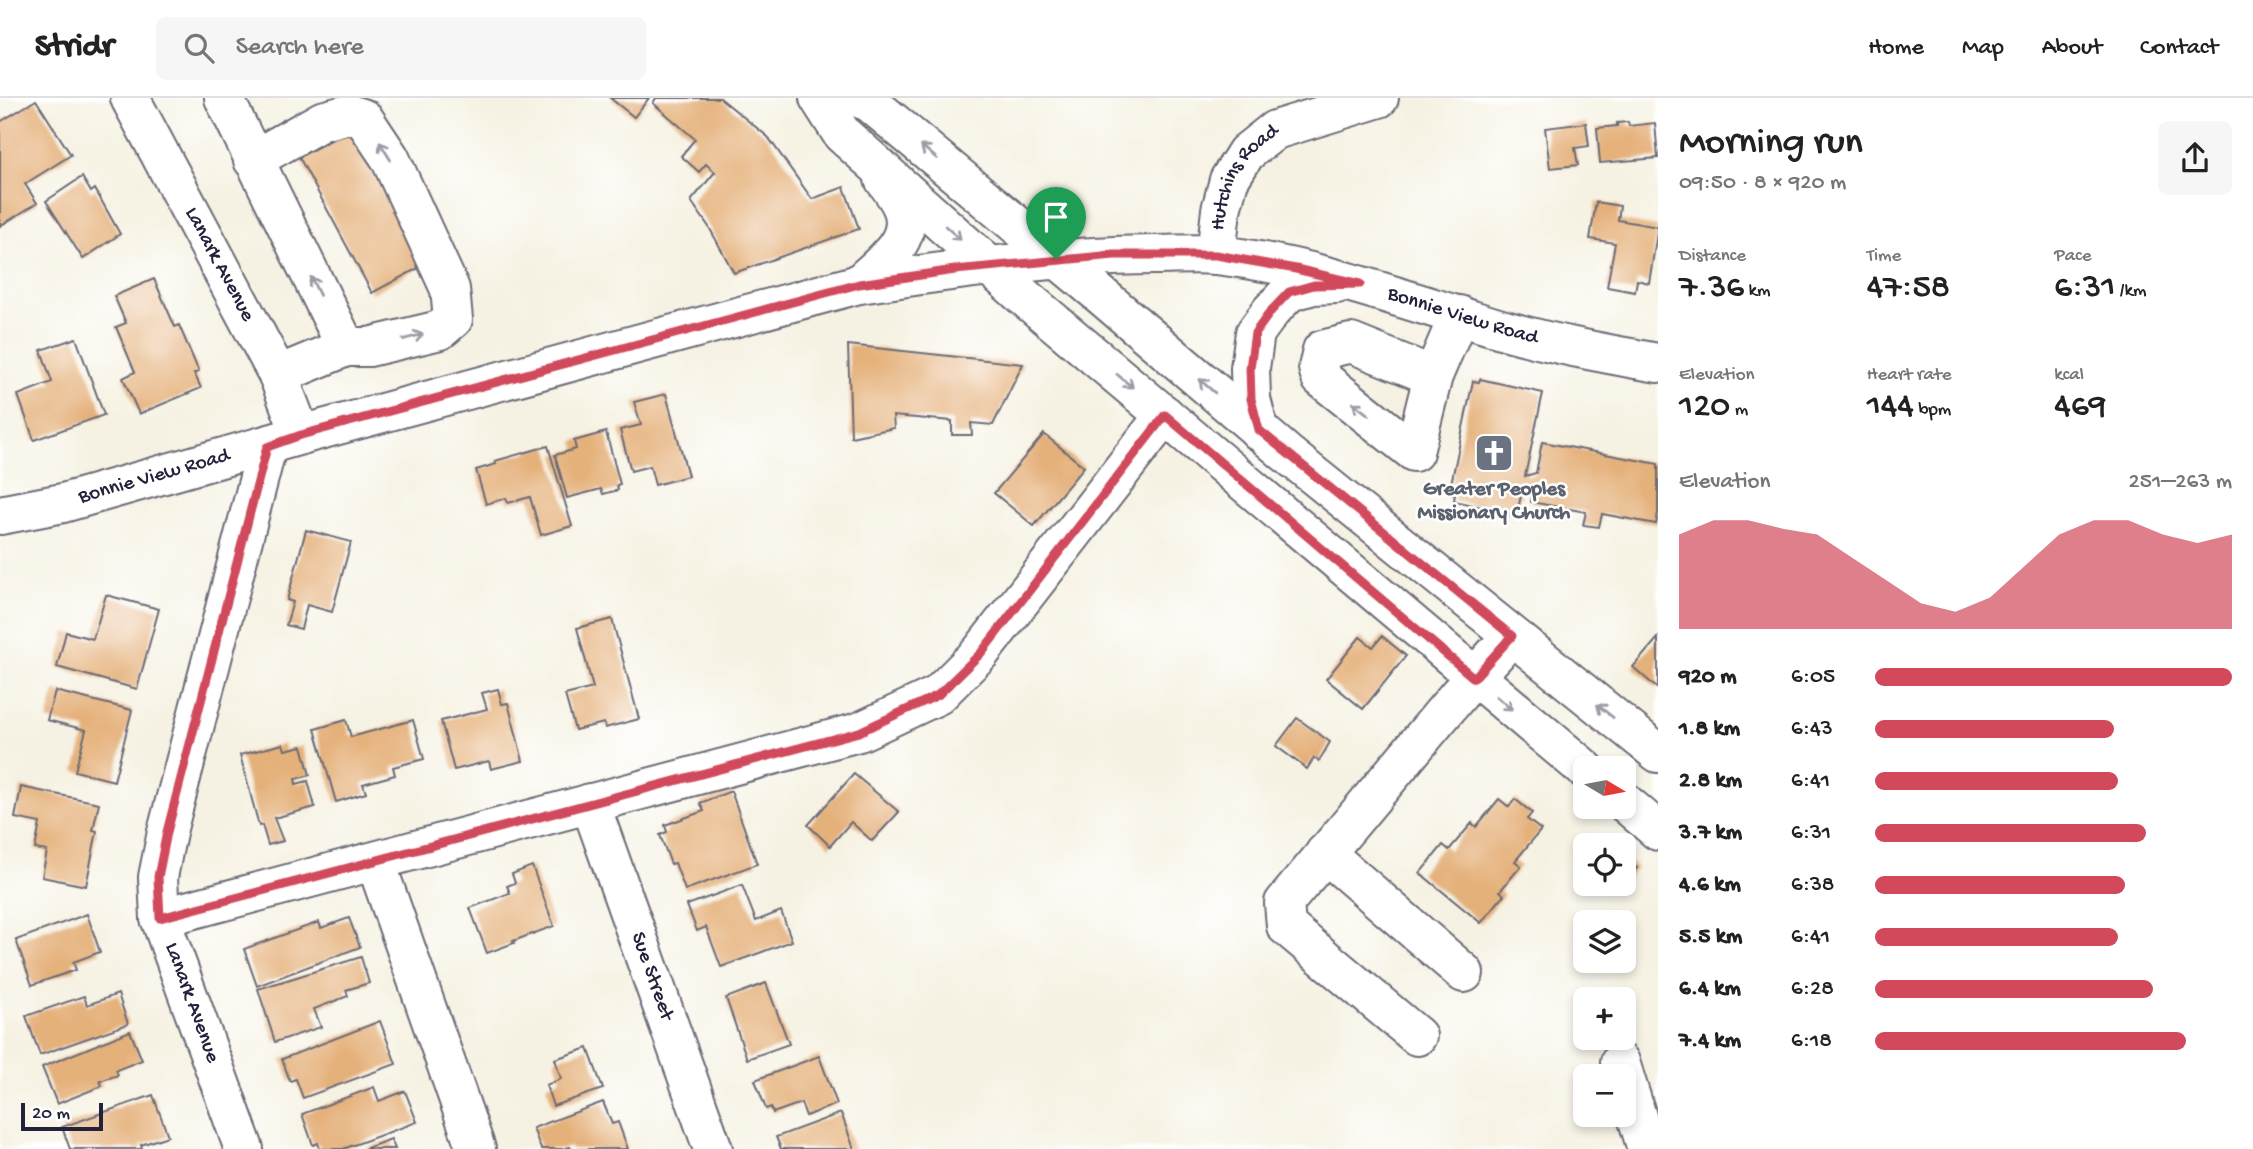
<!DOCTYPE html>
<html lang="en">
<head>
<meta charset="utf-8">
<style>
  body { margin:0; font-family:"Gochi Hand",sans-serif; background:#f6f6f6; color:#222; height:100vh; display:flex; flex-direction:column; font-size:26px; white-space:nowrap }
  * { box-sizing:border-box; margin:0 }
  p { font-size:23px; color:#767676 }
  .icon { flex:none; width:38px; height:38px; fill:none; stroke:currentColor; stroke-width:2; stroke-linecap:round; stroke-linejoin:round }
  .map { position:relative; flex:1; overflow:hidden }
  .panel { display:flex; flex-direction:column; background:#fff; width:595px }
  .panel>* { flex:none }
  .needle { width:46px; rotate:100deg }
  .buttons { position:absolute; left:1573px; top:658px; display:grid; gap:14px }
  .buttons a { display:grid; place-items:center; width:63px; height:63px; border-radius:10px; background:#fff; box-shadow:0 4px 10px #0003; font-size:35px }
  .scale { position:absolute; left:21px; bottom:18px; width:82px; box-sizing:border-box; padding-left:7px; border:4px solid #22223b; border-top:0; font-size:19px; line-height:24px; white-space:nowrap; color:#22223b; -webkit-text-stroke:5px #fff; paint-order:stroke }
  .pin { position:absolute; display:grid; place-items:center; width:60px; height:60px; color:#fff; margin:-72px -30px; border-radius:50% 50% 50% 0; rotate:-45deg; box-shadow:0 0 7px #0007 }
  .pin .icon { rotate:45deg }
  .round { display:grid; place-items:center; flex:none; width:74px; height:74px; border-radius:10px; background:#f6f6f6 }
  .overview { display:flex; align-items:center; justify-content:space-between; height:119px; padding:0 21px }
  h1 { font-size:38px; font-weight:600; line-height:52px }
  .stats { display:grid; grid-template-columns:repeat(3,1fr); gap:10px; height:119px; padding:7px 21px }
  .stats div { display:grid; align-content:center }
  .stats b { font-size:35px; font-weight:600 }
  .stats small { font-size:19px; font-weight:400 }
  .stats p { font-size:19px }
  .chart { height:196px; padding:14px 21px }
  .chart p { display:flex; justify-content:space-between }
  .chart svg { width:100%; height:126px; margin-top:7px; fill:#d1495b; opacity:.7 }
  ul { padding:0 21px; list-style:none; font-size:23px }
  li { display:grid; grid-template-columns:112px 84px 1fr; align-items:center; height:52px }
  li i { height:18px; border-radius:9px; background:#d1495b }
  header { display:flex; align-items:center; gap:42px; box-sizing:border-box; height:98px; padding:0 35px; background:#fff; border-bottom:2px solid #e0e0e0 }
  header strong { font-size:33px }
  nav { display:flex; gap:38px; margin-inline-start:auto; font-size:24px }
  .search { width:490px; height:63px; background:#f6f6f6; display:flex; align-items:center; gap:18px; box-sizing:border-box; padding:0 24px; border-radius:10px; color:#767676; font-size:26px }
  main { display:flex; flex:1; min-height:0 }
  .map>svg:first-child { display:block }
  .building { fill:#e5b17a }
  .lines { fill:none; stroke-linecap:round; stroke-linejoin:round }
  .minor-casing { stroke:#6c6b76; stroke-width:42 }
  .minor { stroke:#fff; stroke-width:38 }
  .oneway { stroke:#9c9ca7 }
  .route-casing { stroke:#fff; stroke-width:14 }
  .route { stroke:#d1495b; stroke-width:9 }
  .labels { text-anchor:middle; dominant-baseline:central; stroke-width:5; stroke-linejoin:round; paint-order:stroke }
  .street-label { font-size:21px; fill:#22223b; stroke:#fff }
  .worship-label { font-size:21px; font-weight:bold; fill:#5b616d; stroke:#fff }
</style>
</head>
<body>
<header>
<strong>Stridr</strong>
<div class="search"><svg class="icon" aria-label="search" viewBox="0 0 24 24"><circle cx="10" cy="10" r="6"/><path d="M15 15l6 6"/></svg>Search here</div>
<nav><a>Home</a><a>Map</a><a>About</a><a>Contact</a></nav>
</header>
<main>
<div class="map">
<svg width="1658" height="1051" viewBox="0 0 1658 1051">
  <rect width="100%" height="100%" fill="#fff"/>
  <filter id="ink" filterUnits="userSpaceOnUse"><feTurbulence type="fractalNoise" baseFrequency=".0143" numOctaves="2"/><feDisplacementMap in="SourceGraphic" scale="14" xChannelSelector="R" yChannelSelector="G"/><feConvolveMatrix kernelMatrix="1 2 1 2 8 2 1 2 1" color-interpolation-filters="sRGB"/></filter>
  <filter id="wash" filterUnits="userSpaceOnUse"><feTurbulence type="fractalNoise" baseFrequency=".00686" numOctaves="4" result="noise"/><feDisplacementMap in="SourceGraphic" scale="28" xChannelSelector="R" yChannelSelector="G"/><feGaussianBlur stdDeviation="1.57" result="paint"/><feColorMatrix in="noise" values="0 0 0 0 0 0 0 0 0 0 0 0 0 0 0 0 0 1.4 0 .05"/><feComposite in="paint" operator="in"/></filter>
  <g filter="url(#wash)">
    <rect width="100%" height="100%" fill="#f6f2e3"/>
    <g id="blocks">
      <g class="building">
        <polygon points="610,0 649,0 634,19"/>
        <polygon points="656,0 720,0 768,39 812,101 844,89 859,131 734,175 709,129 691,103 715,74 706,66 699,74 681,58 695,41 653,5"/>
        <polygon points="36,2 71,57 25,86 37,105 0,128 0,24"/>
        <polygon points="1628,24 1629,28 1655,25 1658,60 1600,65 1597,30 1617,28 1617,25"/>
        <polygon points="1586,25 1589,48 1575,50 1578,67 1550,70 1545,30"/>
        <polygon points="353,30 426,166 372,195 299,59"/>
        <polygon points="82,79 91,94 95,91 120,136 83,161 46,103"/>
        <polygon points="1596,104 1620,108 1618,122 1658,129 1649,185 1637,182 1635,194 1607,189 1615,145 1590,141"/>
        <polygon points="154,181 175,229 179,227 199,274 194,275 201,290 139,316 123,280 135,274 116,229 126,225 114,198"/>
        <polygon points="76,240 104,317 34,342 18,297 52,284 41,252"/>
        <polygon points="848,247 1023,266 993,327 971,325 972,337 952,337 952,323 893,318 894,330 851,339"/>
        <polygon points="1480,281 1543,295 1525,378 1536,375 1542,344 1658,366 1658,415 1656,426 1602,416 1599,429 1583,427 1586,414 1531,404 1533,389 1522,392 1517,417 1454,403 1455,396 1449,395 1473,283 1479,284"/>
        <polygon points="666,296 688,378 655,387 650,368 631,373 620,332 641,327 634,304"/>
        <polygon points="606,334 620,386 617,387 618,392 603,396 601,391 567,400 555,357 576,351 574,343"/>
        <polygon points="1044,336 1084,369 1034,428 994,395"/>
        <polygon points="548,348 572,428 541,437 530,399 508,405 506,400 486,406 476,372 496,366 495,363"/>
        <polygon points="306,432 351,444 332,514 307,507 301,531 286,527 293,504 287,502"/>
        <polygon points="106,497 159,511 137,591 57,569 66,534 93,541"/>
        <polygon points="612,521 639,621 605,630 604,625 575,632 565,597 593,590 577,530"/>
        <polygon points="1382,538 1406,558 1363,611 1326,581 1360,539 1373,549"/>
        <polygon points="1658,540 1658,591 1633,569"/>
        <polygon points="498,591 502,606 508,605 523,663 491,671 489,663 454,672 441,623 487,611 482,595"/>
        <polygon points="55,593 132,612 114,683 75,673 86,632 47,622"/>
        <polygon points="1297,620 1330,644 1319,663 1314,660 1307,671 1276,648"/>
        <polygon points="346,622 351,639 413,622 424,661 393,669 395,677 363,686 366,695 336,704 315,631"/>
        <polygon points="283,646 285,652 302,648 310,677 295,681 296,686 308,683 315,709 274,720 283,743 268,747 262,727 259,728 240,657"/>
        <polygon points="854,676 899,714 872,743 851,724 830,748 808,727"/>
        <polygon points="21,689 99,705 93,732 97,733 86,788 42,779 47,753 35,751 40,725 15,720"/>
        <polygon points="731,693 757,766 685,792 675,765 671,766 660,737 667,734 665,727 704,713 700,705"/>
        <polygon points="1499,701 1509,709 1515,701 1532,715 1527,721 1541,732 1515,763 1521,768 1500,793 1504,797 1481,825 1420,775 1443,747 1449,752 1472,725 1476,729"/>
        <polygon points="1624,753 1631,758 1627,762 1637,770 1624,785"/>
        <polygon points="532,768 554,828 513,843 514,845 487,855 470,810 510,795 507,788 515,785 512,776"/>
        <polygon points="742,787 756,823 781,813 792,843 721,869 706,829 697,833 687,807"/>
        <polygon points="87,816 100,854 73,864 76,872 32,887 16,842"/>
        <polygon points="349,820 360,849 257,888 244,851 319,824 321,830"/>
        <polygon points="361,859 369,885 346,892 348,898 314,911 321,929 275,944 258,891"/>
        <polygon points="766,885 789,946 747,961 726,900"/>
        <polygon points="118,896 128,926 40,957 26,918 84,898 87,907"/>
        <polygon points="380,923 396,966 303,1000 296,981 290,983 282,961"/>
        <polygon points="130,933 142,962 116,972 118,977 100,983 102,988 57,1006 42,969"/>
        <polygon points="588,950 603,991 553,1008 546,987 561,981 555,961"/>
        <polygon points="819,958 837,1006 806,1018 801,1005 773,1015 771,1009 766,1011 755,982"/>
        <polygon points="374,989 379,1003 405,993 417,1024 343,1051 320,1051 318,1045 313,1047 302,1016"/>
        <polygon points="153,997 168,1038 141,1047 142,1051 70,1051 62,1029"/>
        <polygon points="603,1004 612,1026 618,1024 628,1051 571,1051 570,1049 563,1051 541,1051 533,1030"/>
        <polygon points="841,1015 854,1051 781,1051 776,1039"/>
        <polygon points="391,1041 395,1051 364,1051"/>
      </g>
    </g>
  </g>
  <g filter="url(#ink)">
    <use href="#blocks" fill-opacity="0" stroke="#6c6b76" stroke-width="2"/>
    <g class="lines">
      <g class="minor-casing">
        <g id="minor">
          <path id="s1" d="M130,0l148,277 23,60"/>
          <polyline points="224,0 346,249"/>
          <polyline points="819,0 842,36 1023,198 1586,672"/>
          <polyline points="859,0 869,4 1096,193 1286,355 1658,655"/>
          <polyline points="253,62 322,23 349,16 364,21 390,60 450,191 453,221 440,232 369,249 346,249 278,277"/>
          <path id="s2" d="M1216,157l5,-45 8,-30 17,-27 29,-23 104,-32"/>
          <path d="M859,186c21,-20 57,-44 43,-77 -4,-10 -12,-20 -18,-28"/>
          <polyline points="1433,278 1351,245 1322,252 1318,270 1321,280 1414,354 1433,278 1459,217"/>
          <polyline points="1259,333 1251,301 1250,270 1255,235 1271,213 1289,194 1313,187 1337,186"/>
          <path id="s3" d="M0,417l63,-12 238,-68 558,-151c98,-15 196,-28 295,-29 20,0 42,-2 63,0 101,11 195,48 291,76 49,14 100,23 150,32"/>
          <polyline points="1624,704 1658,733"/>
          <path id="s4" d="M590,705l123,346"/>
          <polyline points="1325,755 1464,875"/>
          <polyline points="376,765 476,1051"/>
          <polyline points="160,820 859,634 938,597 980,555 1165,317"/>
          <polyline points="1417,938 1286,828 1284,805 1459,596 1512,538"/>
          <polyline points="1620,964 1647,1051"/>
          <polyline points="244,1051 160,820 158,779 167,734 267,349"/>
        </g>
      </g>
      <use href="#minor" class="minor"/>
    </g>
    <defs><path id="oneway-shaft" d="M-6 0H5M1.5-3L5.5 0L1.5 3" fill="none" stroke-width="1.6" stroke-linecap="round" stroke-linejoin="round" transform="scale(1.75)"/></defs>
    <g class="oneway">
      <use href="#oneway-shaft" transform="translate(385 53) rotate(-122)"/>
      <use href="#oneway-shaft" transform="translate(929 54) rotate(-140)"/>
      <use href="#oneway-shaft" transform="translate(953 135) rotate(42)"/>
      <use href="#oneway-shaft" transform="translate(315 188) rotate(-116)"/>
      <use href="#oneway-shaft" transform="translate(413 239) rotate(-15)"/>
      <use href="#oneway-shaft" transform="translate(1125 283) rotate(40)"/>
      <use href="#oneway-shaft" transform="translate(1207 288) rotate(-139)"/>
      <use href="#oneway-shaft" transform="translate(1361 311) rotate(-142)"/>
      <use href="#oneway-shaft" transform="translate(1504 605) rotate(40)"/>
      <use href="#oneway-shaft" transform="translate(1605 613) rotate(-141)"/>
    </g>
  </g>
  <g class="lines" filter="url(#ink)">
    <g class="route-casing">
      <polygon id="route" points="1114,157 1216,157 1296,171 1360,186 1314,187 1289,194 1271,213 1255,235 1250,270 1251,301 1259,332 1512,538 1474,580 1165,317 981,555 938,597 859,634 160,820 158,779 167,734 267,349 301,337 859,186 955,172"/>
    </g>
    <use href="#route" class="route"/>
  </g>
  <defs>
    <g id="church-square" transform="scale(2.0125)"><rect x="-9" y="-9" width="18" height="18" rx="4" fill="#6b7280" stroke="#fff"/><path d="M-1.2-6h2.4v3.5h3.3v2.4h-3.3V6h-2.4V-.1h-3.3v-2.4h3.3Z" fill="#fff"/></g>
  </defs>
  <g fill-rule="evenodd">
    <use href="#church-square" x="1494" y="355"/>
  </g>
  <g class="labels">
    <g class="street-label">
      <text stroke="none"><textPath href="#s2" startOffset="86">Hutchins Road</textPath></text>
      <text stroke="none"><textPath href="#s1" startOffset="189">Lanark Avenue</textPath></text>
      <text stroke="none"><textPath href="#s3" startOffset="1503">Bonnie View Road</textPath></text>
      <text stroke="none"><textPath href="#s3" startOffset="159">Bonnie View Road</textPath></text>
      <text stroke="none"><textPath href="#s4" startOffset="184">Sue Street</textPath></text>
      <text transform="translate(191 905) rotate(70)">Lanark Avenue</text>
    </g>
    <g class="worship-label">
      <text x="1494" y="392">Greater Peoples<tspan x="1494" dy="24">Missionary Church</tspan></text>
    </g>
  </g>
</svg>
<div class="buttons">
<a><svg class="needle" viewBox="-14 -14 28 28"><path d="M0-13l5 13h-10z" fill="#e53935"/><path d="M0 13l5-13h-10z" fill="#767676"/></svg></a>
<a><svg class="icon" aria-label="locate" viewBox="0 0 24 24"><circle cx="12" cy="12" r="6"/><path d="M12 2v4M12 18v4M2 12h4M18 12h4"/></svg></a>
<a><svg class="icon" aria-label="layers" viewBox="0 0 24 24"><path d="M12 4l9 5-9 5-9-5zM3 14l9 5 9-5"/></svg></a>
<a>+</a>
<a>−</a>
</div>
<div class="scale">20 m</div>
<div class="pin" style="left:1056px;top:161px;background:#1e9e55"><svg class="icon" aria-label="arrive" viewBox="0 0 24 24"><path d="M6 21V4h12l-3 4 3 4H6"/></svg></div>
</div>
<section class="panel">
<div class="overview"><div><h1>Morning run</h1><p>09:50 · 8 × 920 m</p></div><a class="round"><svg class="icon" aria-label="share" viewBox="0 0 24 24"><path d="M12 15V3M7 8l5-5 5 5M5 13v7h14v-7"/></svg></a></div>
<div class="stats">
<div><p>Distance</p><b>7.36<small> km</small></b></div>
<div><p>Time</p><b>47:58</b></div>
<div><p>Pace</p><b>6:31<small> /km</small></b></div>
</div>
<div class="stats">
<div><p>Elevation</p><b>120<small> m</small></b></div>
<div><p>Heart rate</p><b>144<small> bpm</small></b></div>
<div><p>kcal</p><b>469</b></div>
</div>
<div class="chart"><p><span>Elevation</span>251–263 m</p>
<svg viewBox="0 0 160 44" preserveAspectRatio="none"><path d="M0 44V11L10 6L20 6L30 9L40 11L50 19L60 27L70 35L80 38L90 33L100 22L110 11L120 6L130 6L140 11L150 14L160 11V44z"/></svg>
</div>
<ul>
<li><b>920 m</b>6:05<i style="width:100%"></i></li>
<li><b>1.8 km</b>6:43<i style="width:67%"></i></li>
<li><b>2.8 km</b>6:41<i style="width:68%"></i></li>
<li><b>3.7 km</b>6:31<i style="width:76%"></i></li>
<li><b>4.6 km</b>6:38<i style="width:70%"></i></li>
<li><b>5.5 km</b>6:41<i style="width:68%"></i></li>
<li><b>6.4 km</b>6:28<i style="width:78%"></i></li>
<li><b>7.4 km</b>6:18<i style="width:87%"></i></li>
</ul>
</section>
</main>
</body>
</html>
